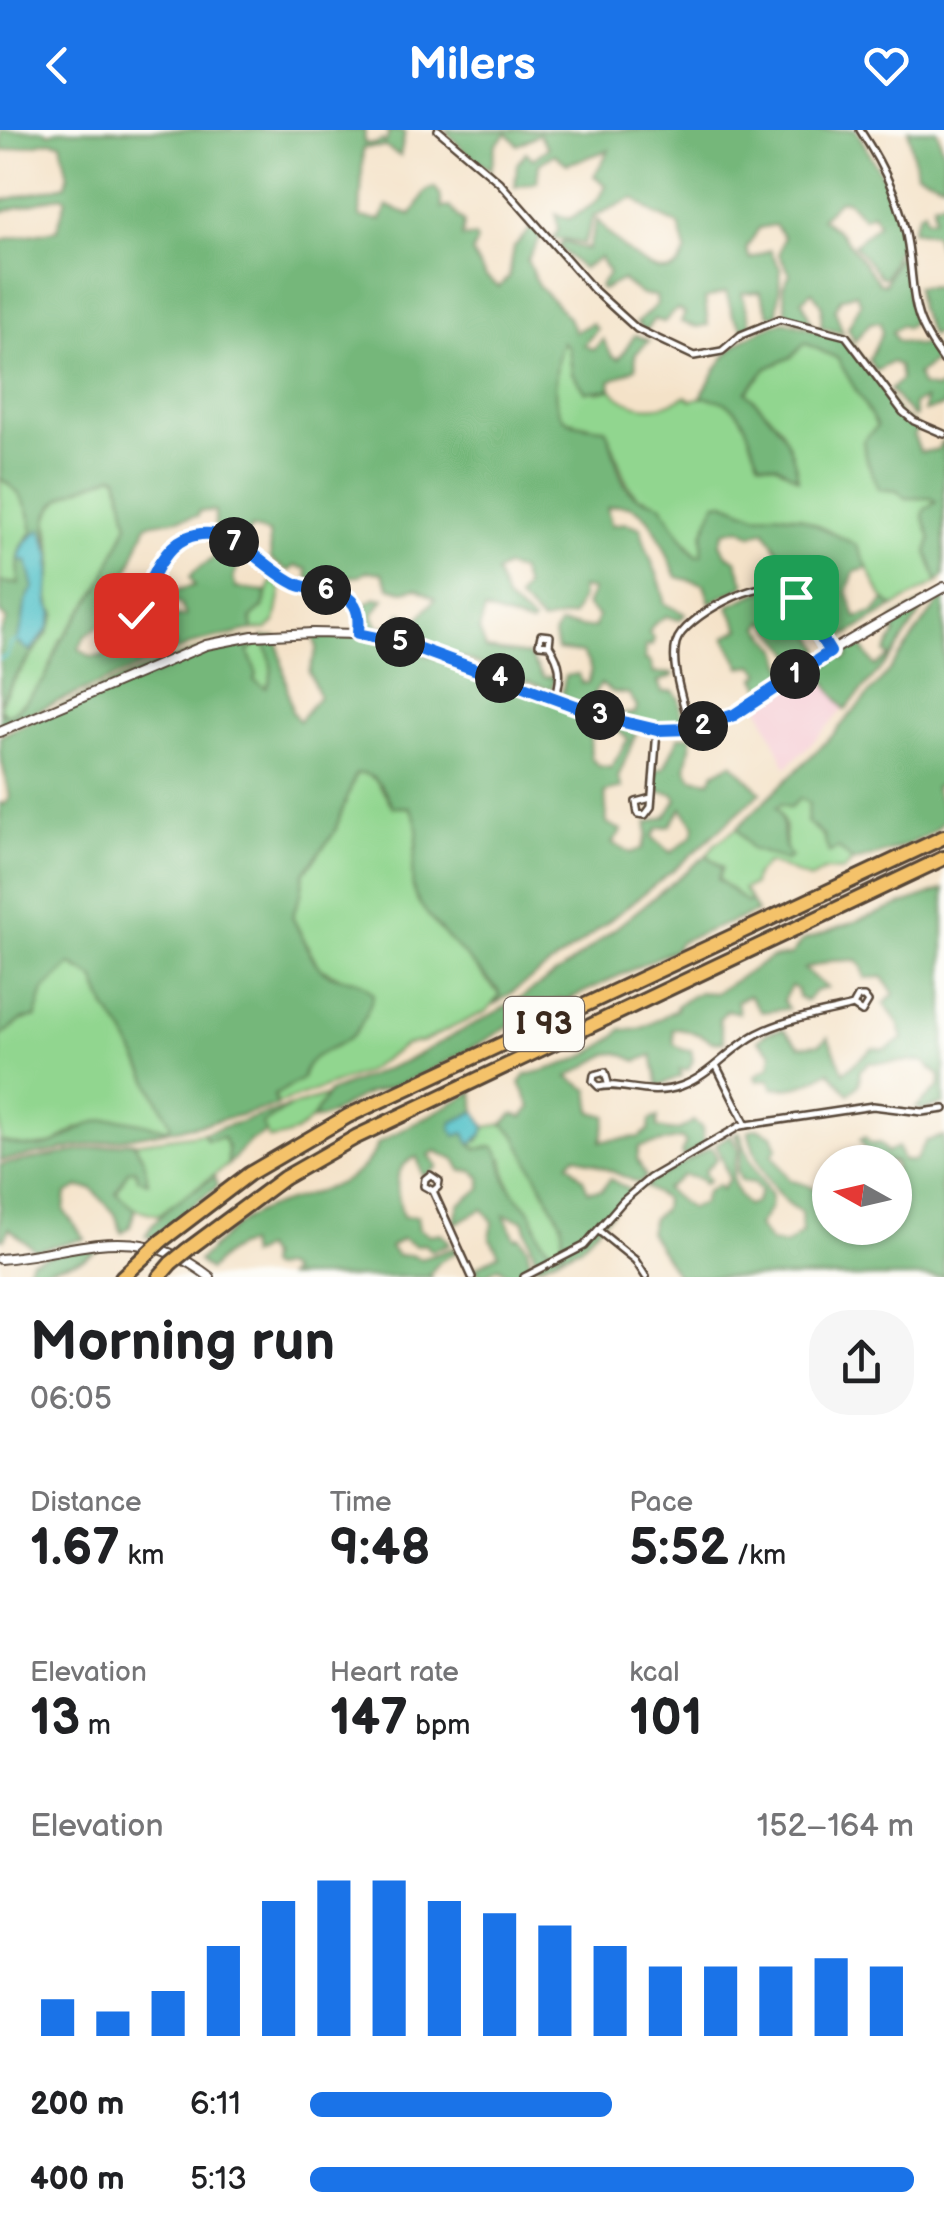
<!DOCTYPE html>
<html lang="en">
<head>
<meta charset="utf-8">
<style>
  body { margin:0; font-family:"Balsamiq Sans",sans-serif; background:#f6f6f6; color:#202124; height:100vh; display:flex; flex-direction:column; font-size:38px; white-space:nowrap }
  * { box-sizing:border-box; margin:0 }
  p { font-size:32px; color:#757577 }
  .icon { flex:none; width:55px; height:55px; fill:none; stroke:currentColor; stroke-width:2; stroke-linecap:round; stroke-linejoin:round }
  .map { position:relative; height:1147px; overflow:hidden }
  .side { display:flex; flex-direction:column; background:#fff; flex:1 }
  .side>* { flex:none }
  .needle { width:65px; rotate:278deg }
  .buttons { position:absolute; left:812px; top:1015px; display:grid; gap:20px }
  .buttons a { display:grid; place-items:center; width:100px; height:100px; border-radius:50%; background:#fff; box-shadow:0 2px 8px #0004; font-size:50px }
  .pin { position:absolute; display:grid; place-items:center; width:85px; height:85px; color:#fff; margin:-42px; border-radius:20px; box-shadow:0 5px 15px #0006 }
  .km { position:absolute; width:50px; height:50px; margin:-25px; border-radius:50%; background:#222; color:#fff; font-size:28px; line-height:50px; text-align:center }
  .round { display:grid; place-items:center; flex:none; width:105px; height:105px; border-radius:40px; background:#f6f6f6 }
  .overview { display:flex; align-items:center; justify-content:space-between; height:170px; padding:0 30px }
  h1 { font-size:55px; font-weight:600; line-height:75px }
  .stats { display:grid; grid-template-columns:repeat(3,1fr); gap:15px; height:170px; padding:10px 30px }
  .stats div { display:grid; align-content:center }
  .stats b { font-size:50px; font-weight:600 }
  .stats small { font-size:28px; font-weight:400 }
  .stats p { font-size:28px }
  .chart { height:280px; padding:20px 30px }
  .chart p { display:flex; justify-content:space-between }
  .chart svg { width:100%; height:180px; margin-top:10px; stroke:#1a73e8; stroke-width:6 }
  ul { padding:0 30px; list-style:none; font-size:32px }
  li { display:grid; grid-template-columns:160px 120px 1fr; align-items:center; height:75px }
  li i { height:25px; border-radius:12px; background:#1a73e8 }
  header { display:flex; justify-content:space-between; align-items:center; height:130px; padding:0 30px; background:#1a73e8; color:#fff; font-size:45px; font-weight:600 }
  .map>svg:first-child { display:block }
  .built { fill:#f6cfd7 }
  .green { fill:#91d68f; stroke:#668056; stroke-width:2.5 }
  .forest { fill:#74b77a; stroke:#58704c; stroke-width:2.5; fill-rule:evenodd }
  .water { fill:#54c2c9; stroke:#487674; stroke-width:2.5 }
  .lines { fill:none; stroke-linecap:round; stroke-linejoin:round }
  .stream { stroke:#54c2c9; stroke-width:2.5 }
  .minor-casing { stroke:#574638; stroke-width:10 }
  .tertiary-casing { stroke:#574638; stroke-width:12 }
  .motorway-casing { stroke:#574638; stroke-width:18 }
  .minor { stroke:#fff; stroke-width:5 }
  .tertiary { stroke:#fff; stroke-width:8 }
  .motorway { stroke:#f4c26a; stroke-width:12 }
  .motorway-bridge-casing { stroke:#574638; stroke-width:18; stroke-linecap:butt }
  .motorway-bridge { stroke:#f4c26a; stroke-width:12 }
  .route-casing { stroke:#fff; stroke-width:20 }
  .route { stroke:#1a73e8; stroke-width:12 }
  .labels { text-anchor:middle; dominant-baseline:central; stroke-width:8; stroke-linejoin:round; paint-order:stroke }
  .shield { fill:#fdfcf7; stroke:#75695f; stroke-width:2.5 }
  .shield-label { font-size:32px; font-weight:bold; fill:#3b2a1e }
</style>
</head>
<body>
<header><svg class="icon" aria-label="back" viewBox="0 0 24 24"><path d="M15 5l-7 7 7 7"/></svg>Milers<svg class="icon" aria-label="heart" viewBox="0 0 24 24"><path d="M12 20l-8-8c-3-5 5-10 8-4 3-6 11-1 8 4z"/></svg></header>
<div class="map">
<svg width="944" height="1147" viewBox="0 0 944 1147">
  <rect width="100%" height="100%" fill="#fdfcf7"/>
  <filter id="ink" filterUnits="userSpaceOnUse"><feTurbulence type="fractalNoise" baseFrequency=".01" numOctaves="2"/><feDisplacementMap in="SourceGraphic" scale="20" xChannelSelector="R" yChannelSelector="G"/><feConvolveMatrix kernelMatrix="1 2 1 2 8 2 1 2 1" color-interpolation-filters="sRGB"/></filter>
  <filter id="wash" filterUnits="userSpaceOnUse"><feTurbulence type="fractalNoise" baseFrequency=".0048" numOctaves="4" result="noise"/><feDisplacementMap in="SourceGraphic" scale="40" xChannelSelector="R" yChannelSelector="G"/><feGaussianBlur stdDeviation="2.25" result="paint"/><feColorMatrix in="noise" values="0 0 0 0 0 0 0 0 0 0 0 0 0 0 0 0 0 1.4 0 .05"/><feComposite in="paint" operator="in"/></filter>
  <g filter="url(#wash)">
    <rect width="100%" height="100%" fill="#f4e2c8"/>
    <polygon class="built" points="824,528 848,574 818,607 786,637 757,572"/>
    <g class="green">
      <path d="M563,211l6,7 3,25 24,19 15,-3c20,22 50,22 74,7l7,4c17,-7 40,0 51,16 9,14 9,32 17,46l17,3 20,13 -16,-50 -35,-36 21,-24 24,-11 14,-14 32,15 11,16 30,52 19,65 9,7h26l4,5 -13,12 8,24 -4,13 11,30 -44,25 -12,-10 -26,-52 -56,-28 -26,-4 -16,3 -34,-14 -21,32 -1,21 -5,1 -25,-33 -26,-25h-7c-24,-22 -18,-55 -39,-68 -12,-7 -26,-6 -38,-12 -12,-22 -9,-55 1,-77z"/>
      <polygon points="113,345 118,346 128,394 99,458 60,512 45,549 34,563 8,586 0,579 3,566 49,501 49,459 53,425 47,388 55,374 72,359"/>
      <path d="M0,348c23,16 29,27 33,54 -17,15 -15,32 -14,53l-19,-3z"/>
      <polygon points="271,452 277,453 281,461 275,493 267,499 253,500 251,488 263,477"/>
      <path d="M262,510c8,14 14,35 4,48l-11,-5v-14l-7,-17z"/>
      <path d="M365,642l11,8 17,27h16l7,9 2,13 -6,46 6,27 82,93 -13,16 -63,30 -19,4 -41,28 -86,31 -4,-8 27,-17c6,-27 29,-27 48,-41 11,-9 20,-29 24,-43l-18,-15 -14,-2 -22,-11 -27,-50 9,-23 3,-21 30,-40 22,-60z"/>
      <path d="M800,667l9,5 21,51 8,-6 15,14 -10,10 -18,-1 -14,9c-16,-4 -28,-14 -44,-16l-12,12 -2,10 -10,4 7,10 -2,5 -30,-25 4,-12 -15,-12 8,-11 22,-16 15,21 34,11 -1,-35 -10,-18 6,-3 9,4z"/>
      <polygon points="70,834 94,848 106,878 124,903 171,995 167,1000 119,989 77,998 53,1014 26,1018 0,1011 0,907 22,890 36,887 44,860"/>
      <path d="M325,966l2,3c-15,22 -30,39 -58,40l-7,-14 27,-18z"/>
      <path d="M503,994l12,10 47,90 1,30c-22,-6 -25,-22 -33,-41 -3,-7 -10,-11 -15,-18 -8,-12 -10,-23 -12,-37l-26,-9 -8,-7 10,-1 7,-14z"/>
      <polygon points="203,1003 207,1010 223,1007 228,1018 228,1035 158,1085 135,1079 116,1064 128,1041 135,1039 144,1030 134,1013"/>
    </g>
    <g class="forest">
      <path d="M0,0h45l3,3 11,-3h306l-1,13 11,1 7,-4 3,4 4,-10 -3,-4 19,2 -5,24 -15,-9 -22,1 -3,69 21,3 6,-14 25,9 13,-23 9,-5 6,7 2,14 8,-1 14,16 -2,14h13l2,4 -5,12 14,24 13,10 10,-10 5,-30 18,-20 9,10 -14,23 11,25 31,33 6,14 17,-9 5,6 -13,16 10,5 9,-11 9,17 7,3 16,-24 14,6 -14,13 1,14 -26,13 1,8 -25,3 -14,-19 -3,-25 -6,-6c-7,17 -14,66 2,77 9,7 29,8 40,9 11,19 11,57 32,69 8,4 15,2 24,8l29,45 6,6 6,-1 1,-21 13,-31 8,-1 34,14 16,-3 26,4 56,28 12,23 -14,4 -7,19 9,27 18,-5 11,-13 9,7 -61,36 -3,-4 9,-8 -9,-15 -14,6 -6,-11 20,-14 -8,-16h-6l-17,-17 -10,4 -24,-38 -13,5 -12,-7 -16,4 -4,12 7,11 9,5 9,25 -35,18 -6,-19 -27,-7c-15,-30 -27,-85 -70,-69l4,17 15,-2 15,5c4,27 22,49 23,75l21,11 -5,6 -14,-4 -13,9 -4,8 5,6 -2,7 -6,-1 -1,15 5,1 4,13 19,-1v3l-15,6 4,10 11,-1 6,8 5,25 -30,1 -36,-6 2,-4 15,-2 2,-6 -8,-13 -17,-2 -11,-8 -6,7 -1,6 7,4v8l12,4 -2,4 -49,-21 3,-20 13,-2 4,9h6c5,-16 2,-17 -6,-30l-25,-3 -3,-15 5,-10c13,-1 23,4 36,2l3,-11 -12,-10 7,-16 -12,-2 1,9 -9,19 -31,6 -24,-23 7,-12 -5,-16 -15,-4 -9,6 10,27 27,22 -2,3 -46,-15 -6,20 7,19 43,6 14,22h12l-4,13 -127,-46 -61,-16 3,-24 10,-6 8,1 -11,16 6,13 19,-5 2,-9 3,-1 4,8h10l18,-22 -18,-11 -14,3 -14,-4 -7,-14 -14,-2 -8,5 -52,3 -1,-10 -12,-3 -6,5 -18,-11 -2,-27 -18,-5 -9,14 -27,-12v-19h-16l-1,5 -51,8 -18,45 -8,42 -36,25 -6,13 12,8 13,-1 3,-14 4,3 12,-2 1,8 -4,6 4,1 32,-6 20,-7 -18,-30 -12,-8 7,-14 13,6 5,18 15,-1 -5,-11 -26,-18 2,-3 17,7 20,-5 -4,-9c7,-11 12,-10 21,-17 5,-4 9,-12 13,-17l18,11 -9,25 3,9 31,4 -4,15 -12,11 2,12 -58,13 -194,83 -1,-17 8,7 10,-6 27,-31 15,-37 39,-54 29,-64 -10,-47 -5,-2c-25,14 -69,16 -66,55 1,13 7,25 5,38 -2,16 -8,33 4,45 -12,34 -43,58 -56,92v-71l7,-14 -7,-7v-31l19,2c-1,-21 -3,-36 14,-52 -4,-27 -10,-38 -33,-54v-238l57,-10 9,-31 -5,-3 -61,16v-11l66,-16 2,-9 -7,-33 -11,-2 -48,10zM45,406l7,29 -5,23 2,20 -18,42 -14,-8c10,-19 2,-38 17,-54l-4,-21 -10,-11 6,-14z"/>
      <path d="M445,0h411l32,56 16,58 -6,4 -12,29h-5l-27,-32 24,-21 -5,-11 -10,5 -16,-18 -9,1 -17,17 21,17 37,48 6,1 12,-26 9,-6 2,43 6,26 -8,7 -5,-3 -9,7 5,9 23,5 7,-4 11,16 -21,17 4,11 15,3 8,-4v21l-20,5 1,-12 -12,5 3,12 -3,1 -23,-27 11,-10 -2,-14 -7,-4 -16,9 -7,-11 13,-28 -2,-10 -10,1 -15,18 -7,-13 13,-25 -5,-10 -15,5 -6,12 8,23 -22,-6 1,-22 -10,-14 -10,9 10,25 -25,-9 -4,-29 7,-13 -11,-20 5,-17 -9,-12 -16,3 -13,21 4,10 20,-9 11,20 -4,45h-8l-9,-23 -18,1 9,32 -8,4 -10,-13 -7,-24 -21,7 3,26 -11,2 -16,-5 4,-9 -8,-4 -13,13 -10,-3 -8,12 -9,-8 20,-19 -1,-8 -14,-1 -20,-15 -20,10 -3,-3 10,-14 -9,-15 -18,11 -23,-22 4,-5 25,8 9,-31c11,17 60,67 81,47 4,-4 5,-10 8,-15l-7,-26 -28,-13 -17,-14 -40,18 -10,28 -31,-6 5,-7 -2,-17 13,5c20,-13 26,-11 37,-34l-12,-9 15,-26 -42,14 -13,-10 -15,10 -2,18 -22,5 2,-23 9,-12 7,7 15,-11 -9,-14 -21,11 -11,-12 -11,11 -5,26 -27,-19z"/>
      <polygon points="908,0 937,0 944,23 944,54 917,43"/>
      <polygon points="944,70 944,118 938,117 934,104 912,100 919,83 924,80 926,89 934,88 933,74"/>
      <polygon points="944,153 944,198 931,206 919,178 916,157 940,156"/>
      <path d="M784,191l65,19 52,76 17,11 -4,9 6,16 17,-2 7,-10v136l-6,6 -11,-30 4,-13 -8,-24 2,-6 11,-7 -5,-4h-25l-9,-7 -18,-2 -14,-33 -2,-15 14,-15 -40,-68 -32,-15 -14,14 -24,11 -21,24c30,29 46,45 52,87l-21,-14 -17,-3c-17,-34 -12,-61 -59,-65 23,-45 34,-59 83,-76z"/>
      <polygon points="767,459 782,469 776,476 790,496 806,492 821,519 800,532 765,491 760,497 779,520 786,542 763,561 756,548 761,543 754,535 741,537 725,507 740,499 728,476"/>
      <path d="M944,465v186l-9,7c4,9 9,20 9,30 -5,21 -71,39 -91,43l-15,-13 -9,5 -6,-18 -16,-13 2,-19 -9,-5 -10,10 -9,-4 -5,3c13,16 2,35 15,50l-5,3 -35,-11 -14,-21 94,-91 53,-60z"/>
      <polygon points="930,469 893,525 845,580 815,536 824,531 830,534 838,524 845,529 849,526 843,518 857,511 875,536 890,526 885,523 895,504 893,489"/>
      <path d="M313,505l46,1 32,6 209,76 6,6 -3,10 -13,3 1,21 8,8 12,2 17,-29 -11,-9 6,-5 13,9 -18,43 4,11 -17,4 2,31 15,8 -10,12 19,10 11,-4 5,-13v-13l19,-6 11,-18 -4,-5 -19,-3 2,-21 8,-2 15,-31 13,-1 -6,32 6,10 18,3 4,-8 18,-10 29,29 -80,72 -104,82 -83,59 6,-10 -3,-6c-18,-20 -77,-74 -83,-97 -8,-28 15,-59 -5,-85h-16c-8,-16 -17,-36 -37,-33l-22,59 -30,40 -3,21 -9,23c9,15 18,45 33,55 17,11 37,3 48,23 -4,14 -12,34 -24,43 -18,14 -42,14 -47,41l-28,16 3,11 -78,19 -199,36v-20c19,4 35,10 54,2 18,-7 30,-20 50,-23 21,-3 42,5 63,9l4,-4 -47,-92 -18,-25 -12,-30 -23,-14 -27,26 -8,27 -14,3 -22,17v-234l5,1 5,-7 -10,-43v-18c79,-36 168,-87 254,-98l3,3 -9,11 9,23 -3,5 12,8c11,-15 3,-35 -4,-51h15l15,75 7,9 20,-25 -10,-24 8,-24zM682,678l13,18 -3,10 -21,17 -19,-16 6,-9 12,-2z"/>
      <path d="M707,725l15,13 -4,11 29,24 3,-4 7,13 -76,29 -7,9 -107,50 -8,-1c-57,28 -126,79 -186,93 -23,5 -38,26 -62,28l18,-28 79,-32 108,-59 56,-38z"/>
      <path d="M944,759v215l-22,6 -6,-2 23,-21 1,-11 -17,-15 -55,2 -8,7 -1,14 -10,10 -20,-23c-19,13 -33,18 -56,17l-4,-9 -12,2 -2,-5 15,-10 2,-13 -14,-13 9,-7 16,-4 17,17 20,-2 8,-7 16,35 29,-24 12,2 18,-11 -5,-17 -14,-18 10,-10 -11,-17 -18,1 -3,-12 -5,-6 -27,1 -26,8 23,19 -12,3 -8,10 -8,-3 -2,-9 -6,-3 -8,14 5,9 -27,3 -12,-17 -12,6 2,12 -12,-3 -8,9 5,22 -12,1c-7,-7 -29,-14 -39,-13l1,15 9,6h8l2,10 -4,9 -10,1 2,6 -23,10 -6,-31 -15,6 -18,-8 -11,1 -40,23 21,13 3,22 15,4 -6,25 38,-4 10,-7 1,-10 8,-3 -1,10c16,6 24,4 36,-6l9,7 2,16 -21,13 -2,-4 5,-10 -5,-5 -42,9 -2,12 9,18 -7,6 -63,-27 -8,7 15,16 5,12 14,-1 8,-11 22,12 -52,56 -42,19 -15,-46 -19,-5 11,23 5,-1 7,10 5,21 -16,9h-6l-11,-10 -18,10 -6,-9 24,-14 -9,-16 3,-16 -10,-13 -29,15 5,-20 22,-15v-11l-8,-7h-11l-7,-11 -19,-9 -7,4 9,12 -15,10 -6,-20c-28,10 -20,38 -14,60l14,-1 2,13 10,6 12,-2 9,10 -18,8 -8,-7 -8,2 -14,-7 -12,8 7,9 13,-1 11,4 33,-11 2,4 -17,10 -9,12 2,3h-146l4,-5 -7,-5 -12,2 -4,-3 1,-10 -5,-8 -14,8 -2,-12c-17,3 -26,14 -38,26l-11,-9c15,-13 30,-31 48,-42 43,-28 113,-22 132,-76l95,-51 3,19 -23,11 15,12 1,8 8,7 17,-3c10,12 8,23 13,36 5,11 13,17 20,25 14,17 6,39 36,47l-1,-30 -47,-89 -12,-11 10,-10 10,3 8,-10 -11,-24 6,-8c34,-8 72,-19 96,-46 21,5 35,-11 54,-19l1,-5 22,-13 16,1 56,-35 20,-3 11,-14z"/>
      <polygon points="289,977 262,994 266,1003 250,1011 228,1035 228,1018 223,1007 207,1010 203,1003"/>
      <path d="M757,998l15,7 5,13 -5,7 18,25 25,8 9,-7 3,-10 3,57h65v-66h-29l1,-8 -7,-15 5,-2 6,7 9,-1 7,9 11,-5 5,14h12l11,-20 18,-5c0,19 -6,51 0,66v75h-266l-29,-45 4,-14 10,-8 1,-11 -20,-13 67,-39 6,11 -13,14 5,9 -5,3 -4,-5 -17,-4 -18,14 25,20 13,-6 3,-11 12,-7 3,5 8,-11 -13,-35 14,-9 9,15c-8,24 -10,36 8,55l8,-2 6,-11 -7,-9 -12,-2 -5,-9 5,-23 -7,-15 4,-3 11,30 21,35 -1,12 -12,18 12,16 16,3 16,-12 -1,-21c-29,-16 -45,-50 -53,-81z"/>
      <polygon points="128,1012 134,1013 144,1030 148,1052 138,1049 135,1039 128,1041 116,1063 135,1079 130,1097 122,1103 115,1084 92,1059 79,1057 66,1064 64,1081 85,1109 35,1120 9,1098 4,1109 0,1109 0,1035"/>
      <path d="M215,1046l3,10 -66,52 -7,-2c19,-31 41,-39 70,-60z"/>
      <polygon points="102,1118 84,1129 46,1139 46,1147 23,1147 32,1130 68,1120"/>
    </g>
    <g class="water">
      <path d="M41,399l10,26 -3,46 5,12 -5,16 -18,22 -14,-10c12,-18 3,-37 18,-53l-7,-27h-7c-1,-15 10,-24 21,-32z"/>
      <polygon points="476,981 485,997 483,1004 473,1013 469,1012 465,1003 455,1006 451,998 453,992"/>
    </g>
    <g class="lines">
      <polyline class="stream" points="0,529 7,526 11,514 16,511"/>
    </g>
  </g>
  <g filter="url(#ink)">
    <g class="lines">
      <g class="minor-casing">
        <g id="minor">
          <polyline points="438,0 499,52 594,160 637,199 694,226 722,221 741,205 780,189 846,206 903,282 914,291 944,304"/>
          <path d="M860,0c23,35 42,73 48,115 8,54 0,67 36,116"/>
          <path d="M136,485c12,-25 23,-64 50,-77 43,-19 75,30 110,46 17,8 38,2 52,14 12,9 11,22 11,36"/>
          <path d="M549,515l1,-9 -9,-1 -2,9 10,1c12,18 13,31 7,51"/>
          <path d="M689,596c-5,-24 -19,-59 -13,-83 7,-26 87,-68 111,-54 19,11 31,45 43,63"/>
          <polyline points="651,668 636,672 638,684 645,685 651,677 657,600"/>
          <polyline points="716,935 746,995"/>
          <path d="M608,953l-3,-11 -11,3 -1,6 6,6c21,-6 50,11 82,-1 29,-10 49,-38 76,-52 28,-15 65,-20 96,-28l9,6 6,-10 -4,-5h-6l-5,9"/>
          <polyline points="433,1061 438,1057 439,1051 430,1045 425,1049 424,1056 433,1061 472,1147"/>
          <polyline points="599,1101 635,1130 646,1147"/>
          <polyline points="524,1147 584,1116 623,1071 650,1048 740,996 873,976 922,982 944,979"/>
        </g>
      </g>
      <g class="tertiary-casing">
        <g id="tertiary">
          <path d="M0,602l206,-87 47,-9 60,-3 46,1 47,9 226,82c84,18 125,-28 190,-68 40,-25 81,-47 122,-70"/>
          <path d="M0,1129c83,-7 133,-41 210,18"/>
        </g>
      </g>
      <g class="motorway-casing">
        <g id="motorway">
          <polyline points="161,1111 249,1044 348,986 944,707"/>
          <polyline points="187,1120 284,1048 356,1007 944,728"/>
          <polyline points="122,1147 146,1125"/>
          <polyline points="159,1147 171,1133"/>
        </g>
      </g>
      <use href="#minor" class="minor"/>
      <use href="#tertiary" class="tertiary"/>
      <use href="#motorway" class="motorway"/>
      <g class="motorway-bridge-casing">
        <g id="motorway-bridge">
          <polyline points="146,1125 161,1111"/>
          <polyline points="171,1133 187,1120"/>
        </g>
      </g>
      <use href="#motorway-bridge" class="motorway-bridge"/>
    </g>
  </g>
  <g class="lines" filter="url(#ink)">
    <g class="route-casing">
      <path id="route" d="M136,485c12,-25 23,-65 50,-77 44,-19 75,30 110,46 17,8 37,2 52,14 12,9 11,22 10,36l48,10 205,75 46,11 33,-1 44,-14 96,-63 -34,-55"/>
    </g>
    <use href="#route" class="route"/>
  </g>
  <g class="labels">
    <rect class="shield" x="504" y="867" width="80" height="54" rx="8"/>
    <g class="shield-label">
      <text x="544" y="894">I 93</text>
    </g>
  </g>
</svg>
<div class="buttons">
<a><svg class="needle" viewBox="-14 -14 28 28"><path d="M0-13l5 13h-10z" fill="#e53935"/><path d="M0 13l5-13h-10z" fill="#757577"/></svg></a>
</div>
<div class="pin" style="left:796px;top:467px;background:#1e9e55"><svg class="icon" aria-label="arrive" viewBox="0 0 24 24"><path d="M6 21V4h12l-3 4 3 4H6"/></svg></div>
<div class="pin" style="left:136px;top:485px;background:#d93025"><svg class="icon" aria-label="check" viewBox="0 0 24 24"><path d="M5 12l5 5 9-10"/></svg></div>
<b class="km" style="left:795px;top:544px">1</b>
<b class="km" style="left:703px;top:596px">2</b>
<b class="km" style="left:600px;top:585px">3</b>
<b class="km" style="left:500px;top:548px">4</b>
<b class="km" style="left:400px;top:512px">5</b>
<b class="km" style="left:326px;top:460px">6</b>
<b class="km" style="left:234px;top:412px">7</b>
</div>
<section class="side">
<div class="overview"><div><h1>Morning run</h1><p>06:05</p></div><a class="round"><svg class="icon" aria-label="share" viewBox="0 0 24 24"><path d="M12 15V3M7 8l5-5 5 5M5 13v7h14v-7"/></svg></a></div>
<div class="stats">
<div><p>Distance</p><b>1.67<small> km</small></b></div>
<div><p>Time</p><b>9:48</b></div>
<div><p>Pace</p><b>5:52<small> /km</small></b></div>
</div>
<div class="stats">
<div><p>Elevation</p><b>13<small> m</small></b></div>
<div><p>Heart rate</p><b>147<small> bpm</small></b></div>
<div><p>kcal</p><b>101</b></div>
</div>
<div class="chart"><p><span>Elevation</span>152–164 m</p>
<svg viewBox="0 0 160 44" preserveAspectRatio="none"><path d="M5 44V35M15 44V38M25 44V33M35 44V22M45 44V11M55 44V6M65 44V6M75 44V11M85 44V14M95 44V17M105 44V22M115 44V27M125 44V27M135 44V27M145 44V25M155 44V27"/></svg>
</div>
<ul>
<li><b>200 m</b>6:11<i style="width:50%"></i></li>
<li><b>400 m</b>5:13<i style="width:100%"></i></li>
</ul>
</section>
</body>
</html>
